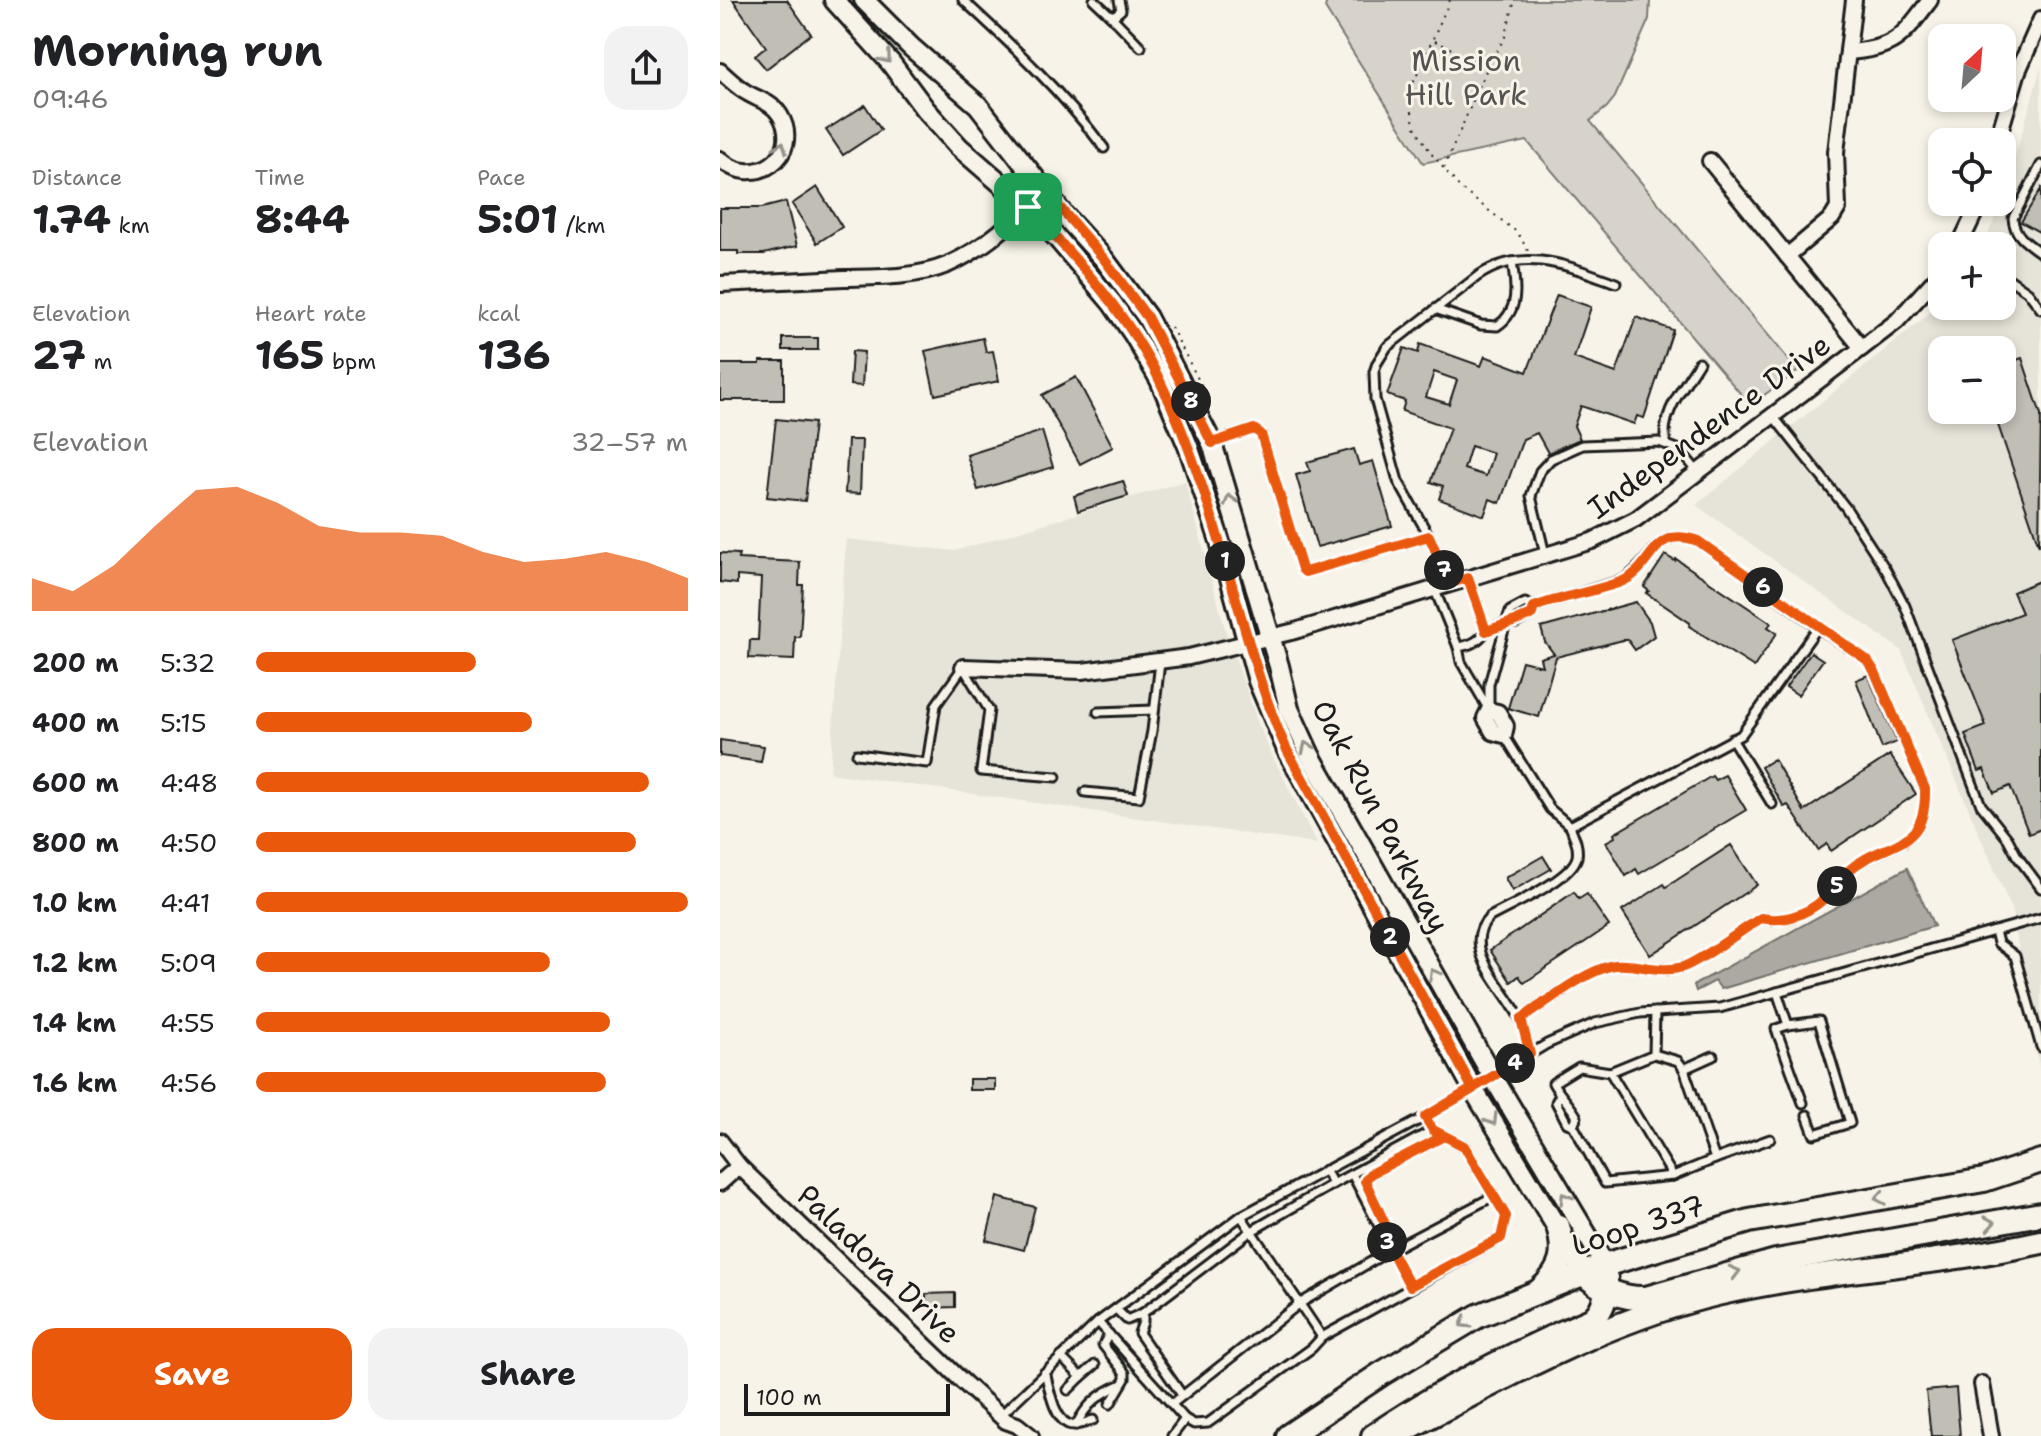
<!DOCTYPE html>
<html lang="en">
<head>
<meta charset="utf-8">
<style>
  body { margin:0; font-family:"Shantell Sans",sans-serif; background:#f2f2f2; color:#202124; height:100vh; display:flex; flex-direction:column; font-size:30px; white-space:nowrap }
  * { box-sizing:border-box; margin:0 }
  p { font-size:26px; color:#757577 }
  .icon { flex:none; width:44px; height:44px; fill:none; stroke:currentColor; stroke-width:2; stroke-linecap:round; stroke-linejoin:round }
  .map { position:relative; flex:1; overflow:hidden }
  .drawer { display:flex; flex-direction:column; background:#fff; width:720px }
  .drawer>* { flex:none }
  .needle { width:52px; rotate:26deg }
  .controls { position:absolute; left:1208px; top:24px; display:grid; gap:16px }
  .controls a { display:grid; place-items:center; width:88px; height:88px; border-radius:16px; background:#fff; box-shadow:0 4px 12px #0003; font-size:40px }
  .scale { position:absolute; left:24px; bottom:20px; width:206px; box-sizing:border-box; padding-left:8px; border:4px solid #1c1c1c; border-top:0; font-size:22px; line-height:28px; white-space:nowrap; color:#1c1c1c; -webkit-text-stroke:6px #f7f3e8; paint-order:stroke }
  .pin { position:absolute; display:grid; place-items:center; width:68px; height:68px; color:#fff; margin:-34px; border-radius:16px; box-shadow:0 4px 12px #0006 }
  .km { position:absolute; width:40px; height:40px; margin:-20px; border-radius:50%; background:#222; color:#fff; font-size:22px; line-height:40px; text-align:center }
  .round { display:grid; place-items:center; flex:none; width:84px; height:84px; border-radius:24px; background:#f2f2f2 }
  .overview { display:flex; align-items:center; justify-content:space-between; height:136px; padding:0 32px }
  h1 { font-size:44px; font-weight:700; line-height:60px }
  .metrics { display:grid; grid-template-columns:repeat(3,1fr); gap:12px; height:136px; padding:8px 32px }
  .metrics div { display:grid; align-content:center }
  .metrics b { font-size:40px; font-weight:700 }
  .metrics small { font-size:22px; font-weight:400 }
  .metrics p { font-size:22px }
  .chart { height:224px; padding:16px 32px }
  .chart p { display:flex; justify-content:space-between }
  .chart svg { width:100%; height:144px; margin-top:8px; fill:#ea580c; opacity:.7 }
  .action { display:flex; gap:16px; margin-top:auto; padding:16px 32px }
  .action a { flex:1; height:92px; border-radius:24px; background:#ea580c; color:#fff; font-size:32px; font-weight:700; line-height:92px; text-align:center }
  .action a+a { background:#f2f2f2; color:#202124 }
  ul { padding:0 32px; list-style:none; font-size:26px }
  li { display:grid; grid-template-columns:128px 96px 1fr; align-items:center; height:60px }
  li i { height:20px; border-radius:10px; background:#ea580c }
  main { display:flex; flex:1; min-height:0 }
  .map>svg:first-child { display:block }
  .built { fill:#e6e3d9; fill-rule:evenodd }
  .green { fill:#d7d3cb; stroke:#7a7874; stroke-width:2 }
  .water { fill:#aca9a2; stroke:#72716c; stroke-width:2 }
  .building { fill:#c0beb5; stroke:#1c1c1c; stroke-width:2; fill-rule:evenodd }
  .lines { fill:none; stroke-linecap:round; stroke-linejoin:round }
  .service-casing { stroke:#1c1c1c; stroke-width:13 }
  .minor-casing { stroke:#1c1c1c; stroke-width:20 }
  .tertiary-casing { stroke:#1c1c1c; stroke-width:24 }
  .primary-casing { stroke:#1c1c1c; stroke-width:28 }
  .path { stroke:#1c1c1c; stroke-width:2; stroke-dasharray:2 6; stroke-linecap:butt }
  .service { stroke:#f7f3e8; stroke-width:7 }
  .minor { stroke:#f7f3e8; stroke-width:14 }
  .tertiary { stroke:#f7f3e8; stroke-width:18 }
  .primary { stroke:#f7f3e8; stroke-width:22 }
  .oneway { stroke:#94928c }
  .route-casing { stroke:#fff; stroke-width:16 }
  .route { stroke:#ea580c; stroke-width:10 }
  .labels { text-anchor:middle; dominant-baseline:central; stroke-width:6; stroke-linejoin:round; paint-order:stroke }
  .park-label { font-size:30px; fill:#545351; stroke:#f7f3e8 }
  .street-label { font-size:30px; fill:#1c1c1c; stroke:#f7f3e8 }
</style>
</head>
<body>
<main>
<section class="drawer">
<div class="overview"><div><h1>Morning run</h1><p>09:46</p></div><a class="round"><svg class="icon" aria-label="share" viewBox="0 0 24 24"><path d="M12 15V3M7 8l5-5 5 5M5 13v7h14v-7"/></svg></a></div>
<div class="metrics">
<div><p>Distance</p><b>1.74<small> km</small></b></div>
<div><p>Time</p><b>8:44</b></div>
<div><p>Pace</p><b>5:01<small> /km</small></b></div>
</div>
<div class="metrics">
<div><p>Elevation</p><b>27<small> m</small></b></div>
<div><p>Heart rate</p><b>165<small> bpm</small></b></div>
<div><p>kcal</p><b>136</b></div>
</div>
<div class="chart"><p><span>Elevation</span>32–57 m</p>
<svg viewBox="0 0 160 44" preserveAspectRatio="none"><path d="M0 44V34L10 38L20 30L30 18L40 7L50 6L60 11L70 18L80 20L90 20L100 21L110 26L120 29L130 28L140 26L150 29L160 34V44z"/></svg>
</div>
<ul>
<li><b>200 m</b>5:32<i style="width:51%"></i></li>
<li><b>400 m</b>5:15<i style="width:64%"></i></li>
<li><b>600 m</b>4:48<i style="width:91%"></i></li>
<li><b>800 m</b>4:50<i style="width:88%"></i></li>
<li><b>1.0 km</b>4:41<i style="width:100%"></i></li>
<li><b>1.2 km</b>5:09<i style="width:68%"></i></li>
<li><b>1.4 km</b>4:55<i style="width:82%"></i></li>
<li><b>1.6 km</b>4:56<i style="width:81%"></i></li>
</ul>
<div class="action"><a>Save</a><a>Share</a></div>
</section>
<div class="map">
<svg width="1321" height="1436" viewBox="0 0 1321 1436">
  <rect width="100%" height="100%" fill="#f7f3e8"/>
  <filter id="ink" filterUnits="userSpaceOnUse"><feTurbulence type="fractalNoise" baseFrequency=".0125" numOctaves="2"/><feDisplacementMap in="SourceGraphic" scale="16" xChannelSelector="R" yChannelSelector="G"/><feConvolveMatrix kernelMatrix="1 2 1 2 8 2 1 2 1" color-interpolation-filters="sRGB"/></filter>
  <g filter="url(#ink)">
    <g class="built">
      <path d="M1321,67v1010l-29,-166 -111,-261 -205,-145 246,-202v3h60v-60h-19l20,-47zM1222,350h60v60h-60z"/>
      <polygon points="465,481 505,628 536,718 549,749 597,844 110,773 126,539 235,551"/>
    </g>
    <polygon class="green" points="607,0 930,0 929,19 895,97 887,107 870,121 1078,371 1030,405 807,141 703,163 605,8"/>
    <polygon class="water" points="1187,868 1214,926 1001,989 995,981 976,991 974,985"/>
    <g class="building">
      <polygon points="13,0 67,0 91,34 46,69 35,56 46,47"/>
      <polygon points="145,105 161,130 123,155 106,130"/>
      <polygon points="97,187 122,227 97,243 72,204"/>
      <polygon points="1321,189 1321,233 1301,222"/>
      <polygon points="66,202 77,246 44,254 18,254 18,251 0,251 0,208 42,208"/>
      <path d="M837,295l34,12 -17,51 42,15 20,-56 37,13 -29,88 -7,-2 -3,8 -53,-18 -7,20 6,13 -32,14 -11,-20 -14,6 -23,64 -10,-4 -6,17 -45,-17 4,-13 -12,-4 19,-54 -48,-17 3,-10 -18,-6 17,-47 14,5 2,-9 61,22 4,-10 42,16zM714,372l23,8 -8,24 -23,-7zM751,446l22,7 -7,23 -22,-7z"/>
      <rect x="63" y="338" width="35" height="12"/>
      <polygon points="263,338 266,352 273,351 279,381 215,395 205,351"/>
      <polygon points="132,351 144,352 142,386 130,385"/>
      <polygon points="1302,358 1321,415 1319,546 1273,410 1282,410 1282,365"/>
      <polygon points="40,361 64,361 64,400 0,400 0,364 40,364"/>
      <polygon points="356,377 393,447 360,464 322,395"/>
      <polygon points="56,419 94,423 85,501 47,497"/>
      <polygon points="322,431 333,467 258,490 247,455"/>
      <polygon points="128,440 142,440 140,494 125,493"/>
      <polygon points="634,449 639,465 653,461 672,526 597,547 576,475 590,471 587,462"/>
      <polygon points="403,481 408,496 358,511 354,496"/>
      <polygon points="0,553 19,554 18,559 80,562 79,585 83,585 80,637 75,637 74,660 29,658 30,640 38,640 41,578 17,576 17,584 0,582"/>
      <polygon points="945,555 955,561 956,559 1051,623 1048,627 1057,633 1034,667 969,626 970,623 926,593 929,591 924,587"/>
      <polygon points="1321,580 1321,829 1309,834 1290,786 1274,793 1264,769 1259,771 1245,734 1266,726 1232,640 1302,613 1293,592"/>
      <polygon points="916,602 930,622 934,636 915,650 907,639 836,657 819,717 788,708 802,661 822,666 820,658 834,654 825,642 821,628"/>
      <polygon points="1091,652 1103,660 1078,695 1066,687"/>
      <polygon points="1148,675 1177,742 1162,748 1136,680"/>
      <polygon points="0,740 44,746 41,762 0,756"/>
      <polygon points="1170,755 1196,794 1111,851 1107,844 1098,850 1068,805 1064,807 1041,767 1054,759 1084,811"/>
      <polygon points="1005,775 1026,810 919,874 916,869 906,876 886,842 895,837 894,834 992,776 995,780"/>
      <polygon points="1011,845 1037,885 930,955 902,911 944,884 946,887"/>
      <polygon points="823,856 831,869 792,891 785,878"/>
      <polygon points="854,892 859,899 867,894 889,926 804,983 799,976 791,982 770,950"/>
      <rect x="249" y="1079" width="26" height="11"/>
      <polygon points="277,1197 315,1207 304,1250 266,1240"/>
      <polygon points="235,1293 235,1307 206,1308 206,1294"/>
      <polygon points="1236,1388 1240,1436 1211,1436 1206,1391"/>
    </g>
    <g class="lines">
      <g class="service-casing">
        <g id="service">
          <path d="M243,0c50,46 100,93 141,148"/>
          <polyline points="374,0 390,15 395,15 401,10 399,0"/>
          <polyline points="390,15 421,47"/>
          <path d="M1321,165l-28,53c1,18 15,26 28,35"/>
          <polyline points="1282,274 1308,292 1321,309"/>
          <path d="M715,309l46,16 16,1c23,-15 19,-41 15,-64"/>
          <polyline points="1053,416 1126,508 1166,570 1185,606 1261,805 1288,839 1297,856 1321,888"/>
          <polyline points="494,442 534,429 541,434 582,569 585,572 709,536"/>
          <path d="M946,444c-7,-29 19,-58 33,-82"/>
          <polyline points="825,554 811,496 820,471 831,459 862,445 939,442 960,450 977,471"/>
          <path d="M730,583l-21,-47 -31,-55 -23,-82 -1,-27 3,-9 10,-16 91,-71c45,-31 93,-9 138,7"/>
          <path d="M714,588l24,59c13,-2 20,-5 28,-16l-18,-53"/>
          <polygon points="805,603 814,607 812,614 796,623 786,623 790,611"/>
          <polyline points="738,647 741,662 769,710 769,684 786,623 766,631"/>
          <polyline points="378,712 434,710"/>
          <path d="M784,735l46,74 20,17 171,-91 77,-108 -120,-86c-42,-16 -46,22 -75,39l-89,27"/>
          <polyline points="1012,739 1052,804"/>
          <polyline points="137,754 207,763 216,705 243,667 269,710 261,771 336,777"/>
          <polyline points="365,792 419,797 432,731 440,662"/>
          <polyline points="1275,931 1278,943 1295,956 1321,1047"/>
          <polyline points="1057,992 1068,1025 1099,1021 1130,1123 1094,1134 1087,1115"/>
          <path d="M801,1019c23,-15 67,-51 95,-54 22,-2 44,9 67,2 18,-6 59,-37 78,-49 27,5 52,-6 71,-27 6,-6 10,-14 15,-19 36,-32 81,-18 78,-83l-50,-117 -8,-12 -49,-33"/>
          <polyline points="1068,1025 1056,1029 1083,1103"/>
          <path d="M810,1054c-3,-12 -5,-26 -11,-37 -14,-29 -61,-70 -29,-100 21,-12 81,-37 87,-60 2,-11 -3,-21 -7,-31"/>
          <polyline points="934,1054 890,1072 953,1176 995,1159 964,1069 958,1061 934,1054 935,1012"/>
          <polyline points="964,1069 993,1056"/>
          <polyline points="840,1095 836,1102 847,1123 853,1125 885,1183 953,1176"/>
          <polyline points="705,1117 521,1216 602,1337 781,1238 786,1216 744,1146 713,1130 705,1117 827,1044 875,1023 920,1013 1000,1008 1321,918"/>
          <path d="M853,1125l4,-8c-7,-13 -17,-21 -24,-34l26,-16 31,5"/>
          <polyline points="995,1159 1050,1139"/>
          <polyline points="605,1170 613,1184 713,1130"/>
          <polyline points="632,1174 690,1286"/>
          <polyline points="664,1237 665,1224 645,1181 650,1174 722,1137"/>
          <polyline points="396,1309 407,1320 423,1313 423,1322 419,1333 462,1395"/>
          <polyline points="423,1313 530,1232 613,1184"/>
          <polyline points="378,1322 465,1419 474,1424 488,1423 592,1348 602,1337"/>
          <polyline points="389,1334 383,1345 405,1373 405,1379 390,1404"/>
          <polyline points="341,1357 361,1377 348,1390"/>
          <path d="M325,1372c4,14 8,45 23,52 7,3 18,-2 25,-4"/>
          <polyline points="361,1377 375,1365"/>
          <polyline points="452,1404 579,1304 671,1250 774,1196"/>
          <polyline points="280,1416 378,1322 521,1216"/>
          <path d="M356,1425c11,-21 23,-31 44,-40"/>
          <polyline points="452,1436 465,1419"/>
        </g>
      </g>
      <g class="minor-casing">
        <g id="minor">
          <path d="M1128,52c47,-3 55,-16 82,-52"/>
          <path d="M0,71c8,7 15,14 24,20 12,8 28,11 36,24 24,40 -26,76 -60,44"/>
          <polyline points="1277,142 1298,71 1321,19"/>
          <polyline points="990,161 1142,348"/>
          <polyline points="1239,246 1260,202"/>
          <polyline points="1067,256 1112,218 1118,208 1116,152 1134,0"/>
          <path d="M0,284c41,-2 82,-4 124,-6 34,-1 71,0 103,-13 39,-17 68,-45 97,-76"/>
          <polyline points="243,667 362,671 469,657 575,631 872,541 916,519 1142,348 1177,321 1222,272"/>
          <polygon points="769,710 778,712 786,726 784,735 773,732 765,718"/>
          <polyline points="0,1141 19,1166 241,1380 286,1421 297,1425 311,1436"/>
          <polyline points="0,1183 19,1166"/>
          <polyline points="1262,1384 1271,1436"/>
        </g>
      </g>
      <g class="tertiary-casing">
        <g id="tertiary">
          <polyline points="114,0 170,62 205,109 239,147 308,207 337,238 392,303 414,335 440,380 468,446 500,541 538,681 567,750 753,1089 865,1274"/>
          <polyline points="144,0 191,47 258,105 342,213 384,259 427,317 492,443 559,666 569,709 590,755 773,1077 885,1265"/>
        </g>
      </g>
      <g class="primary-casing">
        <g id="primary">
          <path d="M865,1274c14,16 39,25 61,24l130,-37 265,-47"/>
          <path d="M821,1289c21,-19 25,-35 17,-63"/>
          <polyline points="568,1436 661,1374 758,1316 885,1265 1029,1221 1264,1180 1321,1161"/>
          <path d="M653,1436c69,-47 142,-84 218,-116 14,-10 16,-26 15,-42"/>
          <path d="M676,1436c22,-15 46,-25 69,-38 80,-42 164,-83 252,-104 107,-25 217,-28 324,-52"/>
        </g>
      </g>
      <g class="path">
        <polyline points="730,0 689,93 694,125 710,152 741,189 798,233 808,251"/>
        <polyline points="715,41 767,66"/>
        <polyline points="724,168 768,66 785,37 795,0"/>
        <polyline points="451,327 489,400"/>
      </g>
      <use href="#service" class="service"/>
      <use href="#minor" class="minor"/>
      <use href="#tertiary" class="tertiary"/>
      <use href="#primary" class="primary"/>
    </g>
    <defs><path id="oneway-chevron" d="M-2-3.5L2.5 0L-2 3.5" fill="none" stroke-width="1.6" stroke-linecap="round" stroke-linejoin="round" transform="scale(2)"/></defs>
    <g class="oneway">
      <use href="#oneway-chevron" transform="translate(166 58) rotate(50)"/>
      <use href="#oneway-chevron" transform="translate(61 147) rotate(-70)"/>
      <use href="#oneway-chevron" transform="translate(510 500) rotate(-106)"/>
      <use href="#oneway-chevron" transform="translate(587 747) rotate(-115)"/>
      <use href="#oneway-chevron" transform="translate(714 974) rotate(-120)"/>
      <use href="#oneway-chevron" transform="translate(772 1120) rotate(58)"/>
      <use href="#oneway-chevron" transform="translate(845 1198) rotate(-121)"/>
      <use href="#oneway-chevron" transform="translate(1160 1198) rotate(170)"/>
      <use href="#oneway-chevron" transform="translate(1270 1223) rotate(-10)"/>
      <use href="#oneway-chevron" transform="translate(1015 1272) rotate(-15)"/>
      <use href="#oneway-chevron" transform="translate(745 1323) rotate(149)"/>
    </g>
  </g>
  <g class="lines" filter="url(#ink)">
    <g class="route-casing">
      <path id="route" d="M308,207c49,53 101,108 132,174 35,72 56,148 78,225 15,50 27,96 49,144l186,339 -48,28 8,13 9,7 -72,37 -5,7 20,43 -1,13 26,49 91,-48 5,-22 -42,-70 -31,-16 -8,-13 105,-63 -9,-35c23,-15 67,-51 95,-54 22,-2 44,9 67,2 18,-6 59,-37 78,-49 27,5 52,-6 71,-27 6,-5 10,-14 15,-19 36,-33 80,-18 78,-83l-50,-117 -8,-12 -169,-119c-47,-17 -44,27 -75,40 -29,11 -60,15 -89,26l-2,7c-15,8 -30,11 -46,17l-18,-53 -18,5 -21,-47 -124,36 -3,-3 -41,-135 -7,-5 -42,14 -65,-126 -43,-58 -60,-70 -16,18"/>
    </g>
    <use href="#route" class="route"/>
  </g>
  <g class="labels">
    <g class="park-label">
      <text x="746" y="60">Mission<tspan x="746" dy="34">Hill Park</tspan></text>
    </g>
    <g class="street-label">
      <text transform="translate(989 426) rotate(-36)">Independence Drive</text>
      <text transform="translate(661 816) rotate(62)">Oak Run Parkway</text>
      <text transform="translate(918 1225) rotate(-18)">Loop 337</text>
      <text transform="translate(159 1264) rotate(44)">Paladora Drive</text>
    </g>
  </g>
</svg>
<div class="controls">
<a><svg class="needle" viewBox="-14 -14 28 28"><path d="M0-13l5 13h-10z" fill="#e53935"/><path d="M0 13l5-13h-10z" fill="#757577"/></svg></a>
<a><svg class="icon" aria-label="locate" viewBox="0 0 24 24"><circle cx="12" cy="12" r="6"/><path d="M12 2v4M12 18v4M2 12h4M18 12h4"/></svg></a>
<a>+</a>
<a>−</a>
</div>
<div class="scale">100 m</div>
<div class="pin" style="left:308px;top:207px;background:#1e9e55"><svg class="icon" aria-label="arrive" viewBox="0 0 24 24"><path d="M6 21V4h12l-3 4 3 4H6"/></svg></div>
<b class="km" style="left:505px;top:561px">1</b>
<b class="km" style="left:670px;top:937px">2</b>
<b class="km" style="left:667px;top:1242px">3</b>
<b class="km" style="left:795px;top:1063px">4</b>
<b class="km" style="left:1117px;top:886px">5</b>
<b class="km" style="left:1043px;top:587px">6</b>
<b class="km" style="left:724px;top:570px">7</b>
<b class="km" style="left:471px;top:401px">8</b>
</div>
</main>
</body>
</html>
